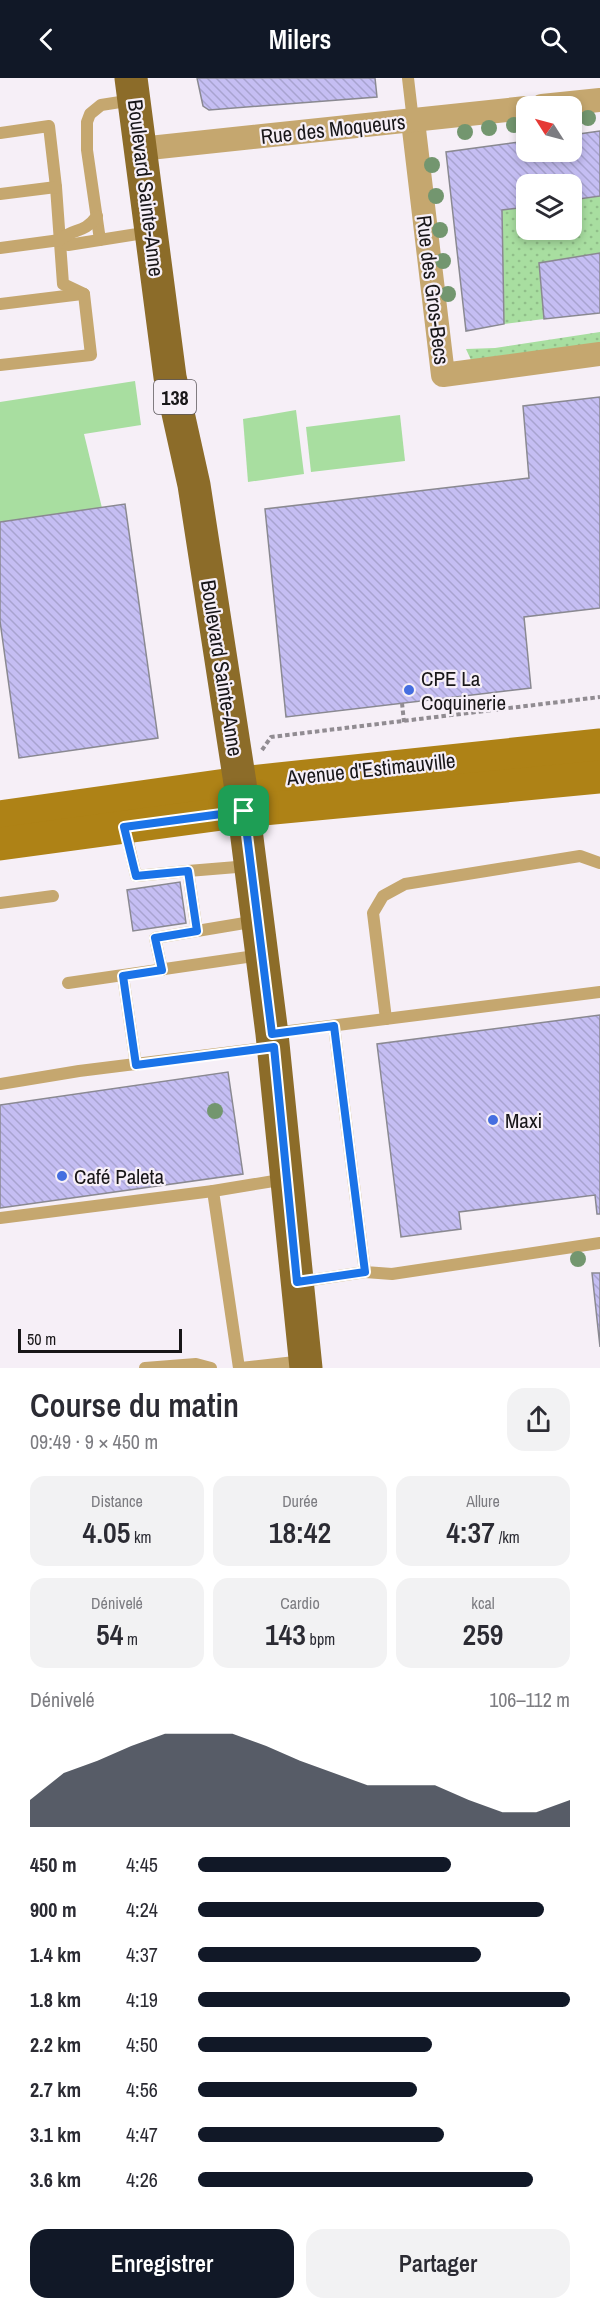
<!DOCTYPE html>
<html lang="fr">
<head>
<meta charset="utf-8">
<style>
  body { margin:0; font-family:"Archivo Narrow",sans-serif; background:#f2f2f3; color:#2b2b33; height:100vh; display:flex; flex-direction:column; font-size:22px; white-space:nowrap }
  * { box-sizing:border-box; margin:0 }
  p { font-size:20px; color:#7c7c81 }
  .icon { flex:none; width:33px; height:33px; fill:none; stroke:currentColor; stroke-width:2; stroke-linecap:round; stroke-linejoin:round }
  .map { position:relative; height:1290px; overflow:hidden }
  .side { display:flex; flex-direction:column; background:#fff; flex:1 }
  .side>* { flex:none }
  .needle { width:39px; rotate:306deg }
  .tools { position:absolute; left:516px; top:18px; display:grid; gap:12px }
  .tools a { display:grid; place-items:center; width:66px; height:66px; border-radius:12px; background:#fff; box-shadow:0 3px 9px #0003; font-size:30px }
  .scale { position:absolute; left:18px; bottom:15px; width:164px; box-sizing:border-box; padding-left:6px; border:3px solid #181618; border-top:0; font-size:16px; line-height:21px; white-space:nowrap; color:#181618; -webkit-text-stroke:4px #f6eff7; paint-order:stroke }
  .pin { position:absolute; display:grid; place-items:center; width:51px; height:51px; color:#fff; margin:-26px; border-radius:12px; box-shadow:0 3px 9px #0006 }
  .round { display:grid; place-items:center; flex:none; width:63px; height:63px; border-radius:18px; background:#f2f2f3 }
  .headline { display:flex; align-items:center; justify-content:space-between; height:102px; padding:0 30px }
  h1 { font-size:33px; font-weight:600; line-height:45px }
  .figures { display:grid; grid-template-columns:repeat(3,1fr); gap:9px; height:102px; padding:6px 30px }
  .figures div { display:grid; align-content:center; border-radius:15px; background:#f2f2f3; text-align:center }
  .figures b { font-size:30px; font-weight:600 }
  .figures small { font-size:16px; font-weight:400 }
  .figures p { font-size:16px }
  .chart { height:168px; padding:12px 30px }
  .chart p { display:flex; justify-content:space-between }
  .chart svg { width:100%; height:108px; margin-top:6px; fill:#111827; opacity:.7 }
  .cta { display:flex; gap:12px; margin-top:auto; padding:12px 30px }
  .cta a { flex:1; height:69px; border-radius:18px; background:#111827; color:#fff; font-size:24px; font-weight:600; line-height:69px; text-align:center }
  .cta a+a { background:#f2f2f3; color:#2b2b33 }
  ul { padding:0 30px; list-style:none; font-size:20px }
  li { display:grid; grid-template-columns:96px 72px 1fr; align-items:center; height:45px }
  li i { height:15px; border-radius:8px; background:#111827 }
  header { display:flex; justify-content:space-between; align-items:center; height:78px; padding:0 30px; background:#111827; color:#fff; font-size:27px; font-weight:600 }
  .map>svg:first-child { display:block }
  .grass { fill:url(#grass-dots) }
  .park { fill:#a8dea0 }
  .building { fill:url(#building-back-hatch); stroke:#8a8991; stroke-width:1.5 }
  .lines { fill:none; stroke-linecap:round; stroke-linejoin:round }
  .path { stroke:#918c92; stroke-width:4; stroke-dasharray:4.5 3; stroke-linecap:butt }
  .lane { stroke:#c5a76f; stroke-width:12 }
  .street { stroke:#c5a76f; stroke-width:24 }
  .secondary { stroke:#ae8216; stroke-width:33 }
  .primary { stroke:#8c6c29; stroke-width:33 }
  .tree { fill:#73966f }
  .route-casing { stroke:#fff; stroke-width:12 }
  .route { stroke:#1a73e8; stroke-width:8 }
  .poi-dot { fill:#456ee0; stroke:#f6eff7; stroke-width:2 }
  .labels { text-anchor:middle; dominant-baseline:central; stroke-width:4.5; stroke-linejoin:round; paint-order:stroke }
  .shield { fill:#f6eff7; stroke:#5b575b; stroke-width:1.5 }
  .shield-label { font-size:20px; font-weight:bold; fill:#181618 }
  .street-label { font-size:21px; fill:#181618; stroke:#f6eff7 }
  .poi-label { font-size:21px; fill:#181618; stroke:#f6eff7; text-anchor:start }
</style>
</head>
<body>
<header><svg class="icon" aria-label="back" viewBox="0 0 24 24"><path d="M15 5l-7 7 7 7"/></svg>Milers<svg class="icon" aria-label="search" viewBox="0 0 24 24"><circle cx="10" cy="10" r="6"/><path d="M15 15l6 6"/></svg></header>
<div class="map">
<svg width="600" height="1290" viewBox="0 0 600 1290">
  <defs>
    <pattern id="grass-dots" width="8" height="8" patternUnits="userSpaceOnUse" patternTransform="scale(1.5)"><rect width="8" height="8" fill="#a8dea0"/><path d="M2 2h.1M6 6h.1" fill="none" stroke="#90be89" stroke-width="1.8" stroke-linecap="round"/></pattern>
    <pattern id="building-back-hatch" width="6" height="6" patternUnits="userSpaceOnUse" patternTransform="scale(1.5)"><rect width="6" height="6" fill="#c5bef3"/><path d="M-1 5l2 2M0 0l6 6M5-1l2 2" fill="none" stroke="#a8a3d0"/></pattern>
  </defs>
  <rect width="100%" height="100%" fill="#f6eff7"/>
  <g class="grass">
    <polygon points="600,118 600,175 539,185 544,241 504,246 502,132 526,129 526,152 572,152 572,122"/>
    <polygon points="600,254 600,265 471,282 466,271 495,270"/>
  </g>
  <g class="park">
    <polygon points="135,303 141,347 84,356 102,430 0,445 0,324"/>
    <polygon points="296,332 304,396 248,404 243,341"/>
    <polygon points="400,337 405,383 311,394 306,349"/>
  </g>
  <g class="building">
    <polygon points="197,0 375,0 377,19 209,32 203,28"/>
    <polygon points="600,53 600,118 572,122 572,106 526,106 526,129 502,132 504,246 466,253 446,74 526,63 526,74 572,74 572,57"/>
    <polygon points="600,175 600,235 544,241 539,185"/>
    <polygon points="600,319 600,530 524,539 531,610 286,639 265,431 529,400 523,328"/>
    <polygon points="125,426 158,660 19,680 0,543 0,444"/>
    <polygon points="180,804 186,845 133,853 127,812"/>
    <polygon points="600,937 600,1136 597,1136 595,1117 459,1134 461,1151 401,1159 377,966"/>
    <polygon points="228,994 243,1096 0,1130 0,1027"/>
    <polygon points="592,1195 600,1195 600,1269"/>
  </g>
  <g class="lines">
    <g class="path">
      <polyline points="402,625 404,644"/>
      <polyline points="262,672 271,659 600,619"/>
    </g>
    <g class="lane">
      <polyline points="408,0 413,43"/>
      <polyline points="0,55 49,48 56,109 63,206 84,216"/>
      <polyline points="0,116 56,109"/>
      <polyline points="60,162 68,167 150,154"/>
      <polyline points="100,162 87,72 87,44 90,36 101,27 133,22"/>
      <path d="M0,170l60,-8c14,-13 23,-5 37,-24"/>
      <polyline points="0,226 82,216"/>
      <polyline points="0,287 91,277 84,216"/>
      <polyline points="125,751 136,798 188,793"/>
      <polyline points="0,825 53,818"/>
      <polyline points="197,853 188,793 249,788"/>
      <polyline points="162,892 155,860 257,843"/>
      <polyline points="123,898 136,987"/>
      <polyline points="68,905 261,877"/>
      <polyline points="386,941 373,835 383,818 405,806 580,778 600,785"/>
      <polyline points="334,948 365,1194 392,1196 600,1165"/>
      <polyline points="274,955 600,914"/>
      <polyline points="0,1006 79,993 272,969"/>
      <polyline points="213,1113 286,1101"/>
      <polyline points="0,1140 213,1113 239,1290"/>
      <polyline points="298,1204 365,1194"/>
      <polyline points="145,1290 196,1286 211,1290"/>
      <polyline points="241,1290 304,1283"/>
    </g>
    <g class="street">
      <polyline points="542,28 600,22"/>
      <polyline points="413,43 443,297 600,276"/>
      <polyline points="140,71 526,30"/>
    </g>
    <g class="secondary">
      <polyline points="0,739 240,705 600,667"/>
      <polyline points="0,766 244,733 600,699"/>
    </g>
    <polyline class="primary" points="131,0 170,299 194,407 240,705 272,956 306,1290"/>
  </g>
  <g class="tree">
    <circle cx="588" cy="40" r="8"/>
    <circle cx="514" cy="47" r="8"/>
    <circle cx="489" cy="50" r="8"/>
    <circle cx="465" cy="54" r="8"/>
    <circle cx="432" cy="87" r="8"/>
    <circle cx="436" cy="118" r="8"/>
    <circle cx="440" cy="152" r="8"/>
    <circle cx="443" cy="183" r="8"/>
    <circle cx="448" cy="216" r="8"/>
    <circle cx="215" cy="1033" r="8"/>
    <circle cx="578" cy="1181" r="8"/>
  </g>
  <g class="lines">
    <g class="route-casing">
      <polygon id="route" points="244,733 272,956 334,948 365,1194 297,1204 274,969 136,987 123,898 162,892 155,860 197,853 188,793 136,798 124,749"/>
    </g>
    <use href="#route" class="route"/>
  </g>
  <g class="poi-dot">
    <circle cx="409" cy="612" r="6"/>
    <circle cx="493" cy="1042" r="6"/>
    <circle cx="62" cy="1098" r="6"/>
  </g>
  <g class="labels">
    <rect class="shield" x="154" y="302" width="42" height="34" rx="4.5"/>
    <g class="shield-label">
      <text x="175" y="319">138</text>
    </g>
    <g class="street-label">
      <text transform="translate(333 51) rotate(-6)">Rue des Moqueurs</text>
      <text transform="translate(146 110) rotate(83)">Boulevard Sainte-Anne</text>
      <text transform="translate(433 212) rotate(83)">Rue des Gros-Becs</text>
      <text transform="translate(222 590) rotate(81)">Boulevard Sainte-Anne</text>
      <text transform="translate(371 691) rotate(-6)">Avenue d'Estimauville</text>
    </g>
    <g class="poi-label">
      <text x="421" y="600">CPE La<tspan x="421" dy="24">Coquinerie</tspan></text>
      <text x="505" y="1042">Maxi</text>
      <text x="74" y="1098">Café Paleta</text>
    </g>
  </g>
</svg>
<div class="tools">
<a><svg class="needle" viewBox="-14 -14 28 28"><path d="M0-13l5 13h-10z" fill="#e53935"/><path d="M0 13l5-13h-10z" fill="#7c7c81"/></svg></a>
<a><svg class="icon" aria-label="layers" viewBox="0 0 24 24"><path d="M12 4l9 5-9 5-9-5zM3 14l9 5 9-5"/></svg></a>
</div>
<div class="scale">50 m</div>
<div class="pin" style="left:244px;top:733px;background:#1e9e55"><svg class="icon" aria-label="arrive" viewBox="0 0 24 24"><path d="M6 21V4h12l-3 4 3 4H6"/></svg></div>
</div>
<section class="side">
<div class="headline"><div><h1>Course du matin</h1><p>09:49 · 9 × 450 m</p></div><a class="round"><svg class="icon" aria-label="share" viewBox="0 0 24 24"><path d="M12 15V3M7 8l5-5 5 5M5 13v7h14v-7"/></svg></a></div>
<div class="figures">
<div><p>Distance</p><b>4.05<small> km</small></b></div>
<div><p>Durée</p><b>18:42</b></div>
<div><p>Allure</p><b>4:37<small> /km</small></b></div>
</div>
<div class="figures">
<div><p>Dénivelé</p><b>54<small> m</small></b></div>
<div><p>Cardio</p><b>143<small> bpm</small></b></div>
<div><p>kcal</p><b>259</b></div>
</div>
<div class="chart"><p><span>Dénivelé</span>106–112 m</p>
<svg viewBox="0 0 160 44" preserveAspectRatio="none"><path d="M0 44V33L10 22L20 17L30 11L40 6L50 6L60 6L70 11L80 17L90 22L100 27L110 27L120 27L130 33L140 38L150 38L160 33V44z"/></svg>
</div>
<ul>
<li><b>450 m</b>4:45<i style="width:68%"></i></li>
<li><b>900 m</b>4:24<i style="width:93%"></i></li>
<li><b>1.4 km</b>4:37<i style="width:76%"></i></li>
<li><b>1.8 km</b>4:19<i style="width:100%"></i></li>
<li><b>2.2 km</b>4:50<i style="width:63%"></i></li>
<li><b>2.7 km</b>4:56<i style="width:59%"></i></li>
<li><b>3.1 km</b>4:47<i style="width:66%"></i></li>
<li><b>3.6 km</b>4:26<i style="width:90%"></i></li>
</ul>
<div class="cta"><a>Enregistrer</a><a>Partager</a></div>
</section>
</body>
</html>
